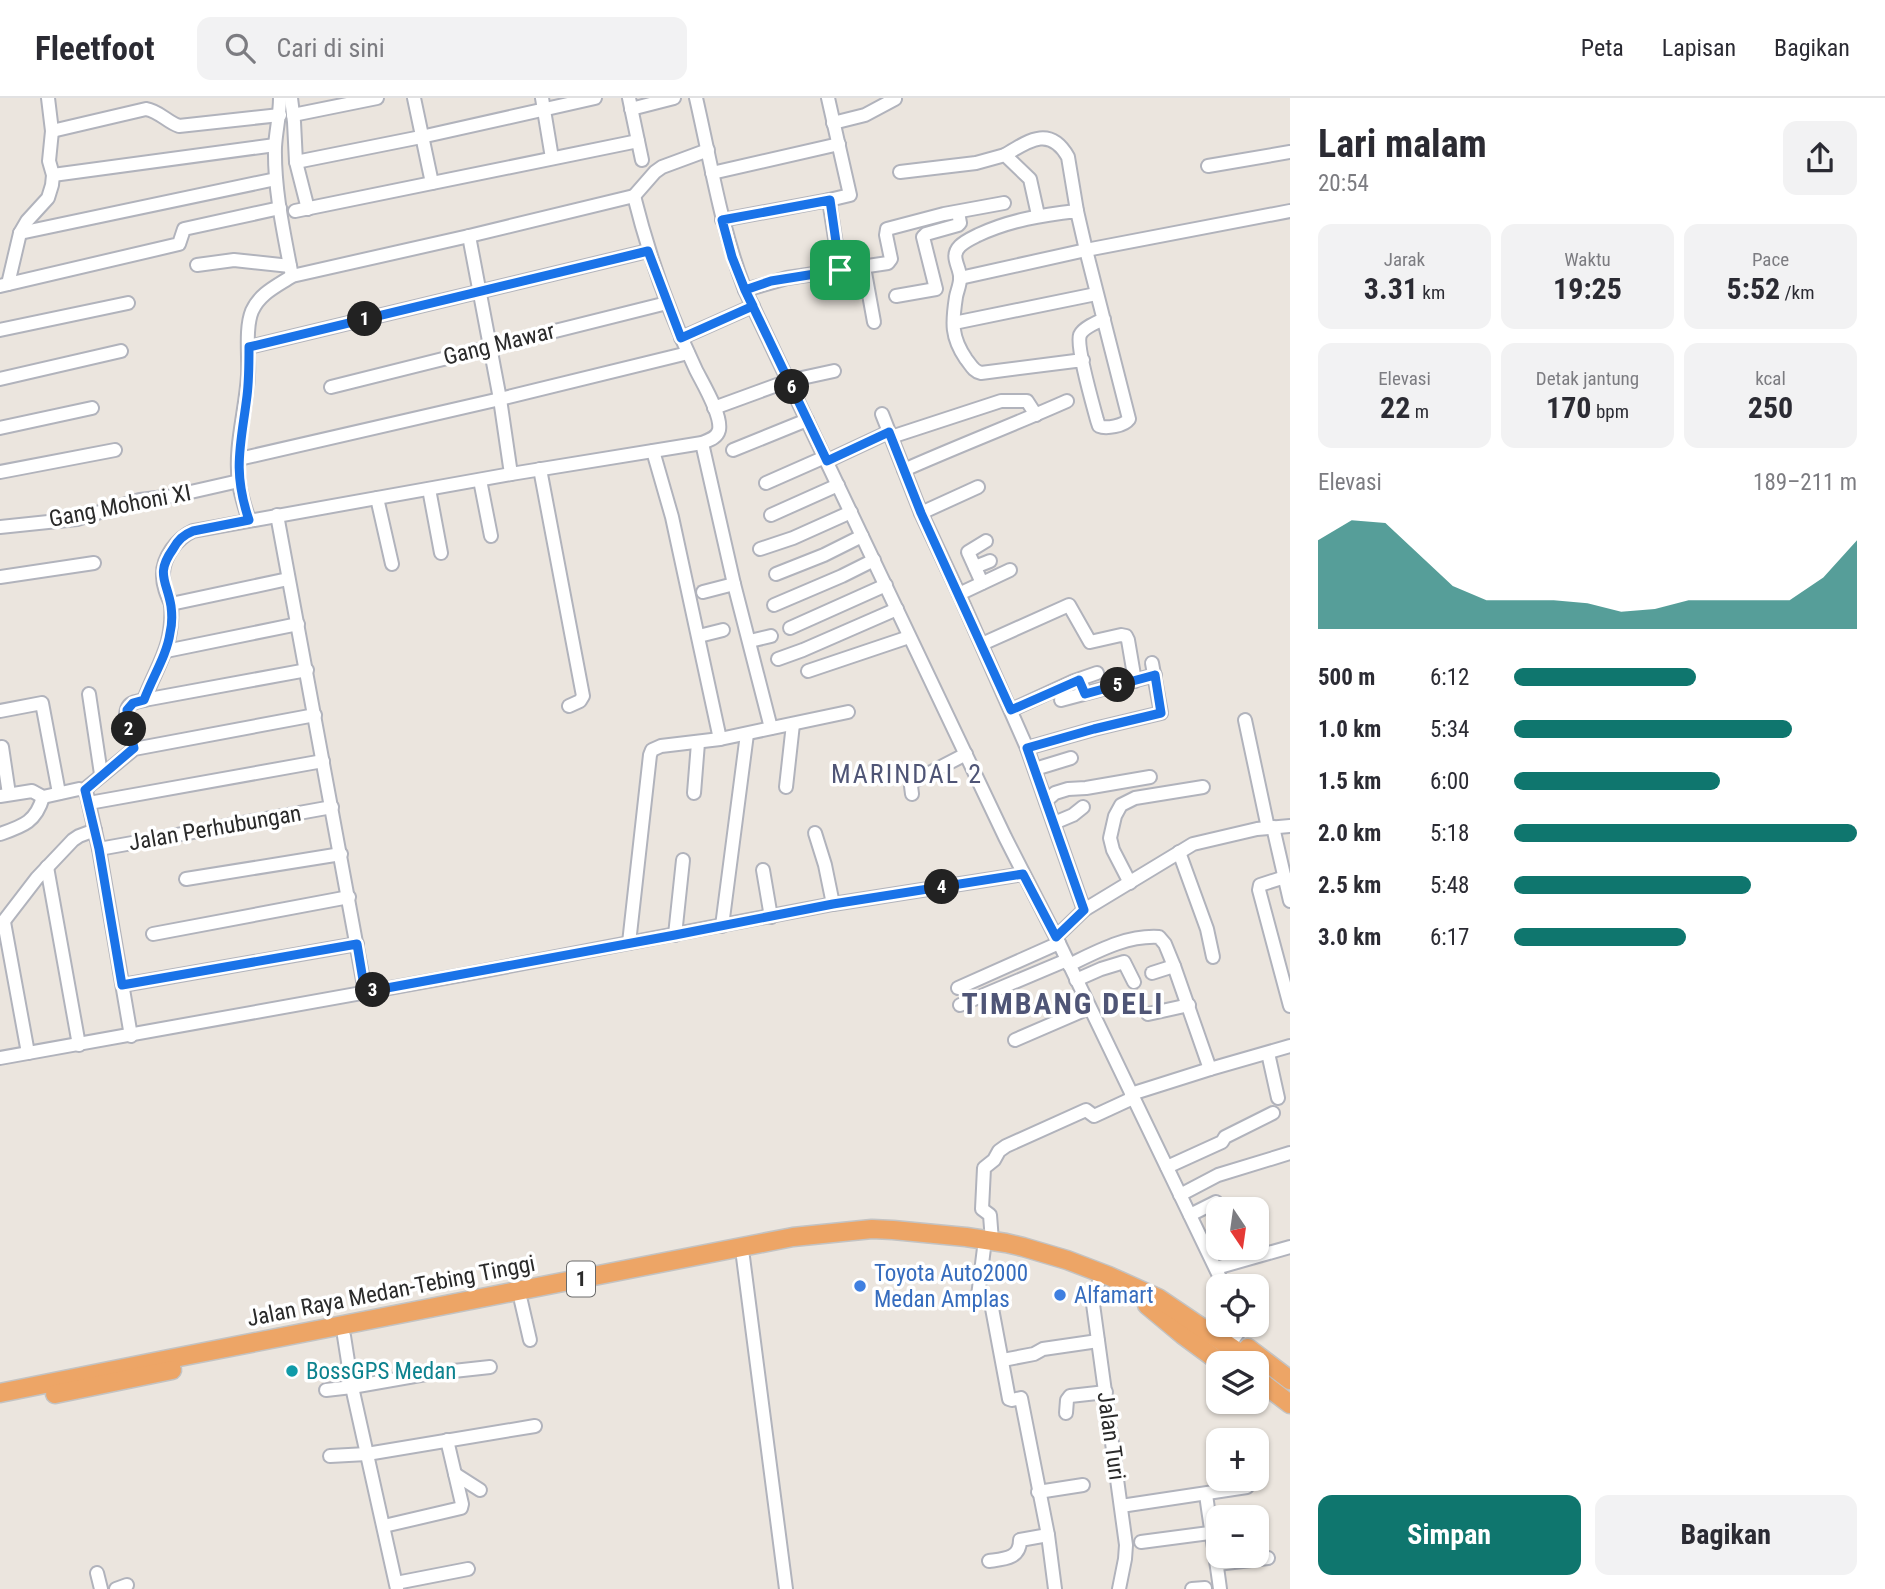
<!DOCTYPE html>
<html lang="id">
<head>
<meta charset="utf-8">
<style>
  body { margin:0; font-family:"Roboto Condensed",sans-serif; background:#f2f2f3; color:#2b2b33; height:100vh; display:flex; flex-direction:column; font-size:26px; white-space:nowrap }
  * { box-sizing:border-box; margin:0 }
  p { font-size:23px; color:#7c7c81 }
  .icon { flex:none; width:38px; height:38px; fill:none; stroke:currentColor; stroke-width:2; stroke-linecap:round; stroke-linejoin:round }
  .map { position:relative; flex:1; overflow:hidden }
  .details { display:flex; flex-direction:column; background:#fff; width:595px }
  .details>* { flex:none }
  .needle { width:46px; rotate:167deg }
  .fabs { position:absolute; left:1206px; top:1099px; display:grid; gap:14px }
  .fabs a { display:grid; place-items:center; width:63px; height:63px; border-radius:14px; background:#fff; box-shadow:0 2px 5px #0004; font-size:35px }
  .pin { position:absolute; display:grid; place-items:center; width:60px; height:60px; color:#fff; margin:-30px; border-radius:14px; box-shadow:0 4px 10px #0006 }
  .km { position:absolute; width:35px; height:35px; margin:-18px; border-radius:50%; background:#222; color:#fff; font-size:19px; line-height:35px; text-align:center }
  .round { display:grid; place-items:center; flex:none; width:74px; height:74px; border-radius:14px; background:#f2f2f3 }
  .overview { display:flex; align-items:center; justify-content:space-between; height:119px; padding:0 28px }
  h1 { font-size:38px; font-weight:700; line-height:52px }
  .stats { display:grid; grid-template-columns:repeat(3,1fr); gap:10px; height:119px; padding:7px 28px }
  .stats div { display:grid; align-content:center; border-radius:14px; background:#f2f2f3; text-align:center }
  .stats b { font-size:30px; font-weight:700 }
  .stats small { font-size:19px; font-weight:400 }
  .stats p { font-size:19px }
  .chart { height:196px; padding:14px 28px }
  .chart p { display:flex; justify-content:space-between }
  .chart svg { width:100%; height:126px; margin-top:7px; fill:#0f766e; opacity:.7 }
  .primary-button { display:flex; gap:14px; margin-top:auto; padding:14px 28px }
  .primary-button a { flex:1; height:80px; border-radius:14px; background:#0f766e; color:#fff; font-size:28px; font-weight:700; line-height:80px; text-align:center }
  .primary-button a+a { background:#f2f2f3; color:#2b2b33 }
  ul { padding:0 28px; list-style:none; font-size:23px }
  li { display:grid; grid-template-columns:112px 84px 1fr; align-items:center; height:52px }
  li i { height:18px; border-radius:9px; background:#0f766e }
  header { display:flex; align-items:center; gap:42px; box-sizing:border-box; height:98px; padding:0 35px; background:#fff; border-bottom:2px solid #e1e1e2 }
  header strong { font-size:33px }
  nav { display:flex; gap:38px; margin-inline-start:auto; font-size:24px }
  .search { width:490px; height:63px; background:#f2f2f3; display:flex; align-items:center; gap:18px; box-sizing:border-box; padding:0 24px; border-radius:14px; color:#7c7c81; font-size:26px }
  main { display:flex; flex:1; min-height:0 }
  .map>svg:first-child { display:block }
  .lines { fill:none; stroke-linecap:round; stroke-linejoin:round }
  .minor-casing { stroke:#b1b3bc; stroke-width:16 }
  .highway-casing { stroke:#c3c3c3; stroke-width:21 }
  .minor { stroke:#fff; stroke-width:12 }
  .highway { stroke:#eda566; stroke-width:18 }
  .route-casing { stroke:#fff; stroke-width:14 }
  .route { stroke:#1a73e8; stroke-width:9 }
  .shop-dot { fill:#3f7fe0; stroke:#fff; stroke-width:2.5 }
  .culture-dot { fill:#0f9aa8; stroke:#fff; stroke-width:2.5 }
  .labels { text-anchor:middle; dominant-baseline:central; stroke-width:7; stroke-linejoin:round; paint-order:stroke }
  .shield { fill:#fff; stroke:#6a6a6a; stroke-width:2 }
  .shield-label { font-size:21px; font-weight:bold; fill:#2a2a2a }
  .street-label { font-size:23px; fill:#2a2a2a; stroke:#fff }
  .shop-label { font-size:23px; fill:#366cbe; stroke:#fff; text-anchor:start }
  .culture-label { font-size:23px; fill:#0d838f; stroke:#fff; text-anchor:start }
  .quarter-label { font-size:26px; letter-spacing:2px; fill:#4f5576; stroke:#fff }
  .district-label { font-size:30px; font-weight:bold; letter-spacing:2px; fill:#4f5576; stroke:#fff }
</style>
</head>
<body>
<header>
<strong>Fleetfoot</strong>
<div class="search"><svg class="icon" aria-label="search" viewBox="0 0 24 24"><circle cx="10" cy="10" r="6"/><path d="M15 15l6 6"/></svg>Cari di sini</div>
<nav><a>Peta</a><a>Lapisan</a><a>Bagikan</a></nav>
</header>
<main>
<div class="map">
<svg width="1290" height="1491" viewBox="0 0 1290 1491">
  <rect width="100%" height="100%" fill="#ebe5de"/>
  <g class="lines">
    <g class="minor-casing">
      <g id="minor">
        <path d="M280,0c0,17 -4,32 -5,49 -1,43 9,87 17,129"/>
        <polyline points="291,0 294,24 296,64 308,111"/>
        <polyline points="414,0 432,85"/>
        <polyline points="542,0 552,60"/>
        <polyline points="629,0 642,62"/>
        <path d="M696,0c15,65 25,130 49,192l260,547 54,106 165,343"/>
        <polyline points="631,11 674,0"/>
        <polyline points="293,17 377,0"/>
        <polyline points="833,25 865,17 895,1"/>
        <path d="M52,33l94,-22c13,2 21,13 33,17l101,-11"/>
        <path d="M1005,57c23,-14 45,-30 63,2l9,54"/>
        <polyline points="296,64 421,39 595,0"/>
        <polyline points="1208,68 1290,54"/>
        <polyline points="900,74 976,65 1005,57 1030,81 1038,117"/>
        <polyline points="712,75 839,46"/>
        <polyline points="53,77 275,47"/>
        <polyline points="634,98 655,74 662,69 708,52"/>
        <polyline points="829,102 840,172"/>
        <polyline points="295,113 638,43"/>
        <polyline points="722,122 829,102 850,97 828,0"/>
        <polyline points="20,135 276,81"/>
        <polyline points="469,138 500,301 511,376"/>
        <polyline points="197,167 234,162 290,168"/>
        <polyline points="864,169 874,224"/>
        <polyline points="960,180 1086,152 1290,113"/>
        <polyline points="8,186 20,135 27,123 48,100 52,87 53,77 49,63 52,33 48,0"/>
        <polyline points="0,188 179,146 184,131 280,110"/>
        <polyline points="745,192 787,180 888,165 891,161 886,137 887,131 944,116 1004,105"/>
        <polyline points="896,198 936,191 923,139 926,136 958,127 960,125 958,114"/>
        <polyline points="954,225 1096,196"/>
        <polyline points="0,232 128,205"/>
        <polyline points="681,240 753,208"/>
        <polyline points="249,249 648,153"/>
        <path d="M1083,262l-102,13c-8,-2 -10,-8 -15,-14 -15,-22 -14,-36 -10,-62 1,-6 5,-14 4,-21 -1,-11 -10,-20 0,-30 5,-5 12,-8 18,-11 32,-15 64,-20 99,-24l9,39 43,169c-5,7 -23,10 -30,7l-2,-6c-4,-15 -21,-74 -17,-85 3,-7 17,-13 24,-16"/>
        <polyline points="0,281 121,253"/>
        <polyline points="331,289 667,205"/>
        <polyline points="714,310 788,283 834,273"/>
        <polyline points="882,316 921,415 959,496 1027,650 1084,812"/>
        <polyline points="0,330 92,310"/>
        <polyline points="891,339 1001,303 1027,303 1036,317"/>
        <polyline points="702,345 734,486 771,630"/>
        <polyline points="733,352 807,322"/>
        <polyline points="653,353 672,419 720,641"/>
        <polyline points="239,361 500,301 688,255"/>
        <polyline points="827,363 889,334"/>
        <polyline points="540,371 583,598 580,603 569,608"/>
        <path d="M904,372c54,-24 109,-45 163,-69"/>
        <polyline points="0,374 115,352"/>
        <polyline points="480,382 491,438"/>
        <polyline points="766,385 825,359"/>
        <polyline points="429,391 441,455"/>
        <polyline points="377,400 392,466"/>
        <polyline points="921,415 978,389"/>
        <polyline points="277,417 365,893"/>
        <polyline points="771,417 838,387"/>
        <polyline points="0,429 77,421 140,402 173,398 239,383"/>
        <polyline points="760,451 793,440 851,414"/>
        <polyline points="975,469 990,463"/>
        <polyline points="776,476 824,457 862,438"/>
        <polyline points="0,479 94,465"/>
        <polyline points="982,485 968,454 986,443"/>
        <polyline points="703,494 734,486"/>
        <polyline points="959,496 1010,472"/>
        <path d="M171,506c-4,-9 -8,-18 -8,-28 -1,-18 14,-38 30,-45l318,-57 191,-31c7,-3 15,-5 17,-13 3,-15 -16,-46 -23,-60 -27,-57 -47,-114 -62,-174l-165,40 -177,40c-15,10 -32,17 -40,35 -7,17 -3,46 -4,64 -2,36 -14,72 -9,108 2,13 6,25 10,37"/>
        <polyline points="774,507 842,478 874,462"/>
        <polyline points="790,530 886,487"/>
        <polyline points="699,538 723,532"/>
        <polyline points="750,543 771,538"/>
        <polyline points="982,546 1069,507 1090,544 1121,537 1126,538 1128,542 1135,583"/>
        <polyline points="166,553 298,526"/>
        <polyline points="778,561 803,552 897,511"/>
        <polyline points="808,573 909,539"/>
        <polyline points="89,596 101,676"/>
        <path d="M144,602c14,-37 30,-54 27,-96l117,-25"/>
        <polyline points="1061,602 1155,577"/>
        <polyline points="1011,612 1074,583 1097,575"/>
        <polyline points="0,613 42,605 59,695"/>
        <polyline points="1245,622 1268,730"/>
        <polyline points="2,649 9,696"/>
        <polyline points="1027,650 1094,631 1161,615 1152,565"/>
        <path d="M134,651c-3,-11 -12,-31 -6,-42 3,-5 11,-6 16,-7l163,-30"/>
        <polyline points="1035,671 1071,660"/>
        <polyline points="786,689 793,626"/>
        <polyline points="84,692 134,651 315,617"/>
        <polyline points="694,695 698,645"/>
        <polyline points="912,696 911,688 914,683 966,656"/>
        <polyline points="0,698 32,693 43,699 79,691 86,693 99,751 131,938"/>
        <polyline points="1046,703 1055,695 1068,691 1086,690 1150,679"/>
        <polyline points="89,705 323,663"/>
        <polyline points="1054,725 1073,717 1083,709"/>
        <polyline points="1273,729 1290,803"/>
        <polyline points="815,735 825,767 833,806"/>
        <path d="M0,736c23,-8 36,-12 43,-37"/>
        <polyline points="99,751 332,709"/>
        <polyline points="1179,754 1207,831 1213,859"/>
        <polyline points="47,769 79,947"/>
        <polyline points="763,772 771,819"/>
        <polyline points="1285,779 1260,787 1259,792 1290,908"/>
        <polyline points="186,781 341,756"/>
        <polyline points="1130,785 1113,752 1110,740 1115,718 1121,707 1135,700 1203,689"/>
        <polyline points="4,824 28,955"/>
        <polyline points="0,828 37,780 73,742 79,738 95,732"/>
        <polyline points="722,828 747,636"/>
        <polyline points="153,836 349,799"/>
        <polyline points="675,837 683,762"/>
        <polyline points="1056,839 1084,812 1193,746 1257,731 1290,728"/>
        <polyline points="629,845 650,657 652,652 661,648 720,641 848,614"/>
        <path d="M1069,867c29,-14 58,-30 90,-28l6,7 9,22 36,103"/>
        <polyline points="1152,875 1174,868"/>
        <polyline points="1076,882 1101,871 1124,864 1134,884"/>
        <polyline points="123,887 357,846"/>
        <polyline points="958,890 1059,845"/>
        <polyline points="960,907 1067,862"/>
        <polyline points="1148,916 1189,907"/>
        <polyline points="1015,942 1089,910"/>
        <polyline points="1268,955 1278,1000"/>
        <polyline points="0,960 462,877 833,806 1023,776"/>
        <polyline points="1131,996 1210,971 1290,948"/>
        <polyline points="1167,1069 1222,1044 1225,1039 1273,1015"/>
        <polyline points="1180,1097 1218,1077 1290,1055"/>
        <polyline points="1190,1117 1216,1104"/>
        <polyline points="992,1143 990,1117 982,1111 984,1070 994,1062 999,1053 1006,1048 1086,1012 1094,1018 1133,1000"/>
        <polyline points="984,1150 978,1198 979,1201 990,1203 991,1205 1009,1301 1012,1302 1021,1300 1048,1437 1055,1491"/>
        <polyline points="743,1159 786,1491"/>
        <polyline points="1216,1170 1290,1149"/>
        <polyline points="1098,1186 1093,1206 1126,1447 1125,1461 1119,1491"/>
        <polyline points="521,1203 530,1242"/>
        <polyline points="344,1238 352,1289 397,1491"/>
        <polyline points="1234,1240 1241,1231 1240,1227"/>
        <polyline points="1003,1262 1034,1256 1043,1251 1098,1243"/>
        <polyline points="326,1292 352,1289 426,1276 490,1269"/>
        <polyline points="1066,1315 1067,1302 1070,1298 1106,1294"/>
        <polyline points="330,1358 367,1356 535,1328"/>
        <polyline points="455,1376 480,1392"/>
        <polyline points="1038,1394 1083,1387"/>
        <path d="M1206,1396c4,32 10,63 14,95"/>
        <polyline points="1121,1408 1247,1389"/>
        <polyline points="384,1428 461,1410 462,1406 447,1342"/>
        <polyline points="1256,1428 1260,1427"/>
        <polyline points="1141,1444 1217,1434"/>
        <path d="M989,1463c15,-2 31,-2 31,-21l28,-5"/>
        <polyline points="1217,1466 1268,1460"/>
        <polyline points="97,1475 101,1491"/>
        <polyline points="396,1485 468,1471"/>
        <polyline points="116,1491 127,1487"/>
        <polyline points="1192,1491 1205,1490"/>
      </g>
    </g>
    <g class="highway-casing">
      <g id="highway">
        <polyline points="1147,1207 1183,1237 1221,1265"/>
        <polyline points="1248,1250 1290,1282"/>
        <polyline points="1256,1280 1290,1306"/>
        <polyline points="0,1295 169,1261 793,1139 872,1131 893,1132 966,1139 1006,1145 1023,1149 1067,1162 1109,1178 1158,1200 1254,1265"/>
        <polyline points="55,1296 172,1272"/>
      </g>
    </g>
    <use href="#minor" class="minor"/>
    <use href="#highway" class="highway"/>
  </g>
  <g class="lines">
    <g class="route-casing">
      <path id="route" d="M840,172l-69,11 -26,9 8,16 -72,32 -33,-87 -399,96c0,16 0,33 -2,49 -6,49 -15,74 2,124l-56,11c-10,4 -15,9 -20,18 -18,25 -6,32 -2,57 1,8 1,19 -1,27 -3,22 -18,45 -26,67l-11,3 -6,7v10l7,28 -49,42 14,59 23,136 235,-41 8,48 310,-57 158,-31 190,-30 33,63 28,-27 -57,-162 67,-19 67,-16 -6,-38 -70,19 -6,-14 -68,30 -90,-197 -32,-81 -62,29 -82,-171 -13,-33 -10,-37 108,-20 10,70"/>
    </g>
    <use href="#route" class="route"/>
  </g>
  <g class="shop-dot">
    <circle cx="860" cy="1188" r="7"/>
    <circle cx="1060" cy="1197" r="7"/>
  </g>
  <circle class="culture-dot" cx="292" cy="1273" r="7"/>
  <g class="labels">
    <rect class="shield" x="567" y="1163.5" width="28" height="35" rx="5"/>
    <g class="shield-label">
      <text x="581" y="1181">1</text>
    </g>
    <g class="street-label">
      <text transform="translate(499 246) rotate(-14)">Gang Mawar</text>
      <text transform="translate(120 408) rotate(-11)">Gang Mohoni XI</text>
      <text transform="translate(215 730) rotate(-10)">Jalan Perhubungan</text>
      <text transform="translate(391 1193) rotate(-11)">Jalan Raya Medan-Tebing Tinggi</text>
      <text transform="translate(1111 1338) rotate(82)">Jalan Turi</text>
    </g>
    <g class="shop-label">
      <text x="874" y="1175">Toyota Auto2000<tspan x="874" dy="26">Medan Amplas</tspan></text>
      <text x="1074" y="1197">Alfamart</text>
    </g>
    <g class="culture-label">
      <text x="306" y="1273">BossGPS Medan</text>
    </g>
    <g class="quarter-label">
      <text x="907" y="676">MARINDAL 2</text>
    </g>
    <g class="district-label">
      <text x="1063" y="905">TIMBANG DELI</text>
    </g>
  </g>
</svg>
<div class="fabs">
<a><svg class="needle" viewBox="-14 -14 28 28"><path d="M0-13l5 13h-10z" fill="#e53935"/><path d="M0 13l5-13h-10z" fill="#7c7c81"/></svg></a>
<a><svg class="icon" aria-label="locate" viewBox="0 0 24 24"><circle cx="12" cy="12" r="6"/><path d="M12 2v4M12 18v4M2 12h4M18 12h4"/></svg></a>
<a><svg class="icon" aria-label="layers" viewBox="0 0 24 24"><path d="M12 4l9 5-9 5-9-5zM3 14l9 5 9-5"/></svg></a>
<a>+</a>
<a>−</a>
</div>
<div class="pin" style="left:840px;top:172px;background:#1e9e55"><svg class="icon" aria-label="arrive" viewBox="0 0 24 24"><path d="M6 21V4h12l-3 4 3 4H6"/></svg></div>
<b class="km" style="left:365px;top:221px">1</b>
<b class="km" style="left:129px;top:631px">2</b>
<b class="km" style="left:373px;top:892px">3</b>
<b class="km" style="left:942px;top:789px">4</b>
<b class="km" style="left:1118px;top:587px">5</b>
<b class="km" style="left:792px;top:289px">6</b>
</div>
<section class="details">
<div class="overview"><div><h1>Lari malam</h1><p>20:54</p></div><a class="round"><svg class="icon" aria-label="share" viewBox="0 0 24 24"><path d="M12 15V3M7 8l5-5 5 5M5 13v7h14v-7"/></svg></a></div>
<div class="stats">
<div><p>Jarak</p><b>3.31<small> km</small></b></div>
<div><p>Waktu</p><b>19:25</b></div>
<div><p>Pace</p><b>5:52<small> /km</small></b></div>
</div>
<div class="stats">
<div><p>Elevasi</p><b>22<small> m</small></b></div>
<div><p>Detak jantung</p><b>170<small> bpm</small></b></div>
<div><p>kcal</p><b>250</b></div>
</div>
<div class="chart"><p><span>Elevasi</span>189–211 m</p>
<svg viewBox="0 0 160 44" preserveAspectRatio="none"><path d="M0 44V13L10 6L20 7L30 18L40 29L50 34L60 34L70 34L80 35L90 38L100 37L110 34L120 34L130 34L140 34L150 26L160 13V44z"/></svg>
</div>
<ul>
<li><b>500 m</b>6:12<i style="width:53%"></i></li>
<li><b>1.0 km</b>5:34<i style="width:81%"></i></li>
<li><b>1.5 km</b>6:00<i style="width:60%"></i></li>
<li><b>2.0 km</b>5:18<i style="width:100%"></i></li>
<li><b>2.5 km</b>5:48<i style="width:69%"></i></li>
<li><b>3.0 km</b>6:17<i style="width:50%"></i></li>
</ul>
<div class="primary-button"><a>Simpan</a><a>Bagikan</a></div>
</section>
</main>
</body>
</html>
